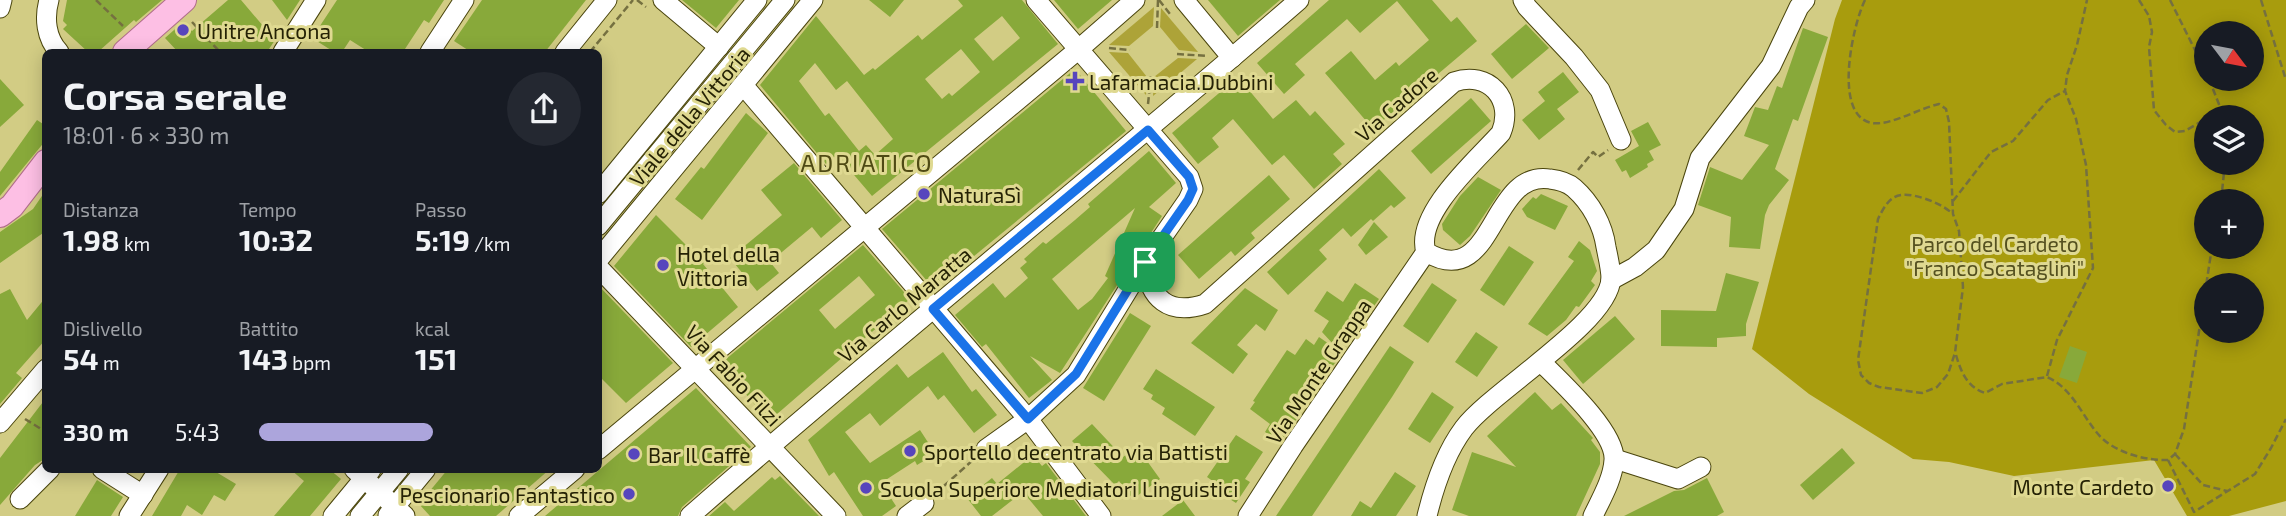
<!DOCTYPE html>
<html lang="it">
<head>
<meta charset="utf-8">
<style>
  body { margin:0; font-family:"Exo 2",sans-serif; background:#242831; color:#f1f3f6; height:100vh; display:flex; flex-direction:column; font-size:26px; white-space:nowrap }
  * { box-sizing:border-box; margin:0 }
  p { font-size:23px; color:#9ea1a6 }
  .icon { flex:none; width:38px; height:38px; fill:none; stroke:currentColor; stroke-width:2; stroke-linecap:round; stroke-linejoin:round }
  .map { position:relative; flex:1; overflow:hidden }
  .drawer { position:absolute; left:42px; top:49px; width:560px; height:424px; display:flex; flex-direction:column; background:#171b24; border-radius:10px; box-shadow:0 4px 18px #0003 }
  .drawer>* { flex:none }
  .needle { width:46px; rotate:122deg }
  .fabs { position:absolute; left:2194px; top:21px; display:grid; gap:14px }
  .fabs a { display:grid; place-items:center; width:70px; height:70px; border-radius:50%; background:#171b24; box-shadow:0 4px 18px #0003; font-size:35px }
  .pin { position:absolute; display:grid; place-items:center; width:60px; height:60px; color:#fff; margin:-30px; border-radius:14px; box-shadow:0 4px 10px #0006 }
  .round { display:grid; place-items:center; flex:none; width:74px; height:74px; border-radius:37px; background:#242831 }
  .headline { display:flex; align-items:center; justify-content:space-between; height:119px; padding:0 21px }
  h1 { font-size:38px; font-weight:700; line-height:52px }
  .metrics { display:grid; grid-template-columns:repeat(3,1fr); gap:10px; height:119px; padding:7px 21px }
  .metrics div { display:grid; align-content:center }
  .metrics b { font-size:30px; font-weight:700 }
  .metrics small { font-size:19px; font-weight:400 }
  .metrics p { font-size:19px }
  ul { padding:0 21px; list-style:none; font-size:23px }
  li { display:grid; grid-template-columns:112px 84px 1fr; align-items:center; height:52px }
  li i { height:18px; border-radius:9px; background:#aca5dc }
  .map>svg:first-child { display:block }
  .green { fill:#ada338 }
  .forest { fill:#a89c0d; fill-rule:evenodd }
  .building { fill:#88a93a; fill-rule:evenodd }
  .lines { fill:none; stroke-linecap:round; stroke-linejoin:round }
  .minor-casing { stroke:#4a450d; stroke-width:21 }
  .major-casing { stroke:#b06c8a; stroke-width:26 }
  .path { stroke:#757040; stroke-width:2.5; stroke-dasharray:7 3.5; stroke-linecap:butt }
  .minor { stroke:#fff; stroke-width:19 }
  .major { stroke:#fdbfe4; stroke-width:24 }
  .route-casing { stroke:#fff; stroke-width:14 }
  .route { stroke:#1a73e8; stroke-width:9 }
  .poi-dot { fill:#5745bd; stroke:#dfd991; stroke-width:2.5 }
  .labels { text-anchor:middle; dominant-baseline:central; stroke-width:6; stroke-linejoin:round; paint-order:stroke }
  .poi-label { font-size:21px; fill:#252205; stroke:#dfd991; text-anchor:start }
  .street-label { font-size:21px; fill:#252205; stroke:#dfd991 }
  .park-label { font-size:21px; fill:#555120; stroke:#dfd991 }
  .quarter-label { font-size:24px; letter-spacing:2px; fill:#4f4a14; stroke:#dfd991 }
</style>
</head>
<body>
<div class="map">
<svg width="2286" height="516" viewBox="0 0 2286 516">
  <rect width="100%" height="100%" fill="#d2cc84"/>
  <g class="green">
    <polygon points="1154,7 1153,26 1129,46 1109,45"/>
    <polygon points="1161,8 1198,52 1179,50 1160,27"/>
    <polygon points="1109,52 1128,53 1147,77 1146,95"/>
    <polygon points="1178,58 1197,59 1153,96 1154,77"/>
  </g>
  <path class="forest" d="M1842,0h444v501l-57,15h-42l-33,-56 -140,16 -65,-14 -36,-3 -104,-65 -57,-45 83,-330zM2207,33h45v46h-45zM2207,117h45v46h-45zM2207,201h45v46h-45zM2207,285h45v46h-45z"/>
  <g class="building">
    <polygon points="67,0 162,0 136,22 134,20 99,51 88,52 63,29 67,25 63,21"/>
    <polygon points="228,0 241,0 275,40 267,52 178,52 165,38 183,22 192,31"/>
    <polygon points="272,0 300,0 287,20"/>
    <polygon points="337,0 444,0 429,23 424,20 403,52 369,52 350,40 342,52 334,52 312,38"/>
    <polygon points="482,0 586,0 545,52 471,52 454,41"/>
    <polygon points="682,0 739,0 716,28"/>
    <polygon points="869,0 904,0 890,17"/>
    <path d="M958,0h64l36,44 -186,152 -35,-41 -11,9 -66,-79 56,-69 48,59 9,-7 2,2 43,-35 4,5 41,-34zM1002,16l18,22 -27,23 -19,-22zM961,49l19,23 -28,24 -3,-3 -7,6 -17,-20zM815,63l21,27 11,-9 46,58 -18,16 -9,-10 -7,6 -30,-38 -4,3 -26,-35z"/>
    <polygon points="1054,0 1112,0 1078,29"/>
    <polygon points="1208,0 1280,0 1238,36"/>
    <polygon points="1329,0 1432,0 1451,22 1457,17 1477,41 1373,129 1325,73 1351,51 1375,80 1396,62 1399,66 1429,40 1397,1 1360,33 1347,19 1295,64 1305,75 1284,94 1257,63"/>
    <polygon points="1526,24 1549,48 1512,79 1491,54"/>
    <polygon points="1803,28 1828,37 1798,121 1793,119 1775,169 1789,180 1769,205 1765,215 1760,249 1729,247 1731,217 1698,205 1710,167 1742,180 1769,145 1744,136 1755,107 1768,110 1777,86 1782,88"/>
    <polygon points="1075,69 1126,131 934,289 882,229"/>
    <polygon points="1563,72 1579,92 1557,109 1565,119 1539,140 1522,120 1545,101 1538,92"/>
    <polygon points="1238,77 1273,119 1296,100 1310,116 1315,111 1345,144 1333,154 1342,164 1314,189 1284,155 1272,165 1233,119 1212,138 1219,147 1198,164 1172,133"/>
    <polygon points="0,79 24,105 0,127"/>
    <polygon points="1471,98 1491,121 1431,174 1411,151"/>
    <polygon points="746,113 768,133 702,220 675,199 701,167 704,169"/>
    <polygon points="37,120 46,126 46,140 0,196 0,172"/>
    <polygon points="1648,122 1661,145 1649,151 1654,160 1647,164 1648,167 1630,178 1626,170 1622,172 1615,160 1639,146 1631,131"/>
    <path d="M1149,151l27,32 -27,24 13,9 -102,157 -30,-17 22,24 -23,18 -43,-54 -4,3 -27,-32 38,-32 12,15 23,-20 -8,-10 7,-6 -3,-3 19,-17 3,2 29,-24 15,-13 -2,-3zM1135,208l-30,68 3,2 -16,21 -14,11 -26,-31z"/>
    <polygon points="794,163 842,220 821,238 812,227 770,262 779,273 757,291 730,258 782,215 761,190"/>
    <polygon points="1379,169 1406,198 1394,208 1391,205 1373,221 1371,219 1351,237 1343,228 1319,250 1327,259 1288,295 1267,272"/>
    <polygon points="1269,175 1290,199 1251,233 1255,238 1235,256 1231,251 1199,279 1178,255"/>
    <polygon points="1478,177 1501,190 1470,236 1460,245 1443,230 1442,224 1460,196"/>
    <polygon points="46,190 46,231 0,263 0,232 33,209"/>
    <polygon points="1541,194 1568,206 1555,230 1527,217 1522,209 1533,197 1536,199"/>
    <polygon points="656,215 704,263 703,264 738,307 691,347 614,266"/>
    <polygon points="1374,222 1388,237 1366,255 1358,245"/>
    <polygon points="1579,241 1590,250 1597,271 1591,281 1595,285 1579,307 1576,306 1566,320 1547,336 1528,324 1574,261 1568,257"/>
    <path d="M863,245l47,54 -141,122 -49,-57zM859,276l16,19 -40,34 -16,-19z"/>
    <polygon points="1509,246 1534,262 1504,306 1480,290"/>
    <polygon points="1726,273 1759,282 1746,324 1746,336 1717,338 1717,347 1661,346 1661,310 1716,311"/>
    <polygon points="1355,283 1379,299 1357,330 1355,329 1350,336 1343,332 1333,344 1322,332 1329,321 1314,311 1327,291 1343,302"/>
    <polygon points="1432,283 1457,300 1428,343 1403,326"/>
    <polygon points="598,285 673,363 626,403 598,375"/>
    <polygon points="1245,288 1278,310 1265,331 1256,324 1237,345 1248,354 1233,374 1191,343"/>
    <polygon points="10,289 27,320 46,297 46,339 16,373 22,378 0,404 0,294"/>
    <polygon points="1130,313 1151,326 1104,401 1083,388"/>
    <polygon points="1615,316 1635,339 1583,384 1563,360"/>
    <polygon points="1476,332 1498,347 1477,377 1455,362"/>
    <polygon points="1319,337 1332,346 1326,353 1337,360 1281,442 1265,432 1270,424 1250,409 1255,402 1253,401 1287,350 1295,355 1306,339 1314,345"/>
    <polygon points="1390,346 1414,362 1392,397 1312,516 1276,516"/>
    <polygon points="2070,346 2087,352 2077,383 2059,377"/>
    <polygon points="943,352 972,392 976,389 997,415 974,433 944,395 938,400 928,386 880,426 870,413 845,432 870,463 920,430 933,450 930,452 932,456 917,465 915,461 881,483 896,506 882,516 863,516 834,472 829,476 808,440 897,364 908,378"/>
    <polygon points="1156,369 1215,407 1195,436 1162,414 1165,408 1151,399 1153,395 1143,389"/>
    <polygon points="696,388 751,447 682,507 678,516 545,516"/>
    <polygon points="1432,392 1454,407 1430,443 1408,429"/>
    <polygon points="1535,392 1552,410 1561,403 1593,438 1591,440 1600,452 1600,464 1576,516 1469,516 1452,510 1472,452 1516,467 1487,436"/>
    <polygon points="46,398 46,458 35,465 0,505 0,458"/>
    <polygon points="1092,424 1123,457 1137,447 1160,479 1133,499 1119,481 1115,485 1072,441"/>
    <polygon points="1236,435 1263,452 1245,479 1250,482 1236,503 1214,489 1217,484 1207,477"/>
    <polygon points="1842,448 1855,463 1813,500 1800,485"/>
    <polygon points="1033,455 1042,466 1046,463 1086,516 1043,516 1023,492 992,516 981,516 967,498 992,478 997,484"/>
    <polygon points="180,469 211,469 236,484 225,501 214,495 202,515 187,505 181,516 152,516"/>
    <polygon points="290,469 329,469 341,479 310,516 274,516 304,481"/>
    <polygon points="448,469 550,469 496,516 430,516 419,504"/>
    <polygon points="1395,472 1416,486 1396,516 1351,516 1360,501 1371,508"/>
    <polygon points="780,476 819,516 709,516 725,502 734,511 772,477 775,480"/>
    <polygon points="1707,478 1724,512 1717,516 1624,516 1674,491 1684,490"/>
    <polygon points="97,480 123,497 111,516 75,516"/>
    <polygon points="1183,500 1195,516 1162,516"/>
  </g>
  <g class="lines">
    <g class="minor-casing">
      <g id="minor">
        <path d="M49,0c-5,18 -3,38 10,52"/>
        <polyline points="663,0 719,47"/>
        <polyline points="1184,0 1232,58"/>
        <polyline points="1523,0 1527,7 1574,57 1600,90 1621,140"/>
        <polyline points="0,8 2,0"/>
        <polyline points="283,52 316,0"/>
        <polyline points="430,52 464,0"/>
        <polyline points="565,52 607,0"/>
        <polyline points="743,85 1028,419 1101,516"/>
        <polyline points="598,194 757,0"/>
        <polyline points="598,226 785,0"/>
        <polyline points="598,260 813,0"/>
        <path d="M1145,262c4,37 24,54 60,42l249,-222c34,-12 61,17 47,51 -23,26 -87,81 -75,119 69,41 63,-83 124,-73 9,1 17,3 24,9 17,15 29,37 32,59 2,10 5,22 5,32 -3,44 -119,112 -147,149 -18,24 -30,59 -37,88"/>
        <polyline points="598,267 836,516"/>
        <polyline points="1611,280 1635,267 1656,250 1684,209 1700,158 1771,66 1799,7 1805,0"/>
        <path d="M1541,362c19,19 75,70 73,98 -1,19 -13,39 -21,56"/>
        <polyline points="0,423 46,369"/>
        <polyline points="986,449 1028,419 1076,375 1145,262 1188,200 1193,189 1189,177 1036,0"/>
        <polyline points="598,450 1079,49 1135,0"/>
        <polyline points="1615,459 1678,479 1701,467"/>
        <polyline points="102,469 143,495"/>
        <polyline points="354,469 405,516"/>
        <polyline points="20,499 50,469"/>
        <polyline points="388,515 426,469"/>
        <polyline points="129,516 159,469"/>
        <polyline points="333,516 371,470"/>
        <polyline points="360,516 399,469"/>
        <polyline points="519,516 575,469"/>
        <path d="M690,516c200,-176 408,-341 609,-516"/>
        <polyline points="907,516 924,503"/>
        <polyline points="1248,516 1293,446 1426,252"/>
      </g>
    </g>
    <g class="major-casing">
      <g id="major">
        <polyline points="125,52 184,0"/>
        <polyline points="0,215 12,206 46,162"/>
      </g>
    </g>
    <g class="path">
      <polyline points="96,0 123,26"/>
      <polyline points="637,0 646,7"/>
      <polyline points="1159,0 1170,14"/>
      <path d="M1865,0c-12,24 -33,116 7,123 18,3 48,-15 67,-19l7,5 3,13 4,92 6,17 4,56 -8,66 -7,21 -11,13 -15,6 -43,-6 -10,-4 -8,-8 -3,-15 20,-141c11,-23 19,-29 45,-21 12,4 21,8 30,16"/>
      <polyline points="2139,0 2149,16 2152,32 2149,47 2154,110 2166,125 2175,132 2185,131 2207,118"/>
      <polyline points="2170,0 2207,74"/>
      <polyline points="2261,0 2286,80"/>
      <polyline points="192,22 220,52"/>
      <polyline points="1157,28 1158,0"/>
      <polyline points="1109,48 1130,50"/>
      <polyline points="590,52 633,0"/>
      <polyline points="1177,54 1208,56"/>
      <polyline points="2209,79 2224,117"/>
      <polyline points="1148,104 1151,76"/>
      <polyline points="2209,117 2222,114"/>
      <polyline points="1578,170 1593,152 1598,157 1608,150"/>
      <polyline points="1953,201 1991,152 2013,141 2048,100 2065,91"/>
      <polyline points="2221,201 2225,163"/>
      <path d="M1956,355c5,17 11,32 29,38l17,-9 45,-7c25,11 34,37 51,57 15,18 47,27 70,26l7,-6 9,-25 28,-182"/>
      <polyline points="2047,376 2057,340 2093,268 2086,165 2076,119 2065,91 2067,75 2077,45 2087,0"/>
      <polyline points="25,419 46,432"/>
      <polyline points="2175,454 2203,485 2227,491"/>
      <polyline points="2168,460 2194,512 2255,474 2271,448 2286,419"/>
      <polyline points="936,493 973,460"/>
    </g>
    <use href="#minor" class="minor"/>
    <use href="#major" class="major"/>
  </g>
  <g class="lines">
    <g class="route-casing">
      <polygon id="route" points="1148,130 1189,177 1193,189 1188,200 1145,262 1076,374 1028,419 933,309"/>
    </g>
    <use href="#route" class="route"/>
  </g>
  <g class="poi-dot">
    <circle cx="183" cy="30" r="7"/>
    <path d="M1071.5 70.5h7v7h7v7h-7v7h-7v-7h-7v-7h7z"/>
    <circle cx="924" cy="194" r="7"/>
    <circle cx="663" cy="265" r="7"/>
    <circle cx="910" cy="451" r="7"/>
    <circle cx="634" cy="454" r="7"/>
    <circle cx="2168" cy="486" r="7"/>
    <circle cx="866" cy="488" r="7"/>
    <circle cx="629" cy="494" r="7"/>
  </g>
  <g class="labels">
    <g class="poi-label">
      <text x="197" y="30">Unitre Ancona</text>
      <text x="1089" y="81">Lafarmacia.Dubbini</text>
      <text x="938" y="194">NaturaSì</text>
      <text x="677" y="253">Hotel della<tspan x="677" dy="24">Vittoria</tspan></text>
      <text x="924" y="451">Sportello decentrato via Battisti</text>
      <text x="648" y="454">Bar Il Caffè</text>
      <text x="2154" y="486" text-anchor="end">Monte Cardeto</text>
      <text x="880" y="488">Scuola Superiore Mediatori Linguistici</text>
      <text x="615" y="494" text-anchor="end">Pescionario Fantastico</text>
    </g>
    <g class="street-label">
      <text transform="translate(1396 104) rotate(-41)">Via Cadore</text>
      <text transform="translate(689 116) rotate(-50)">Viale della Vittoria</text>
      <text transform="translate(904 304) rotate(-40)">Via Carlo Maratta</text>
      <text transform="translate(1318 371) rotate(-56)">Via Monte Grappa</text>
      <text transform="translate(734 375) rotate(47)">Via Fabio Filzi</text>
    </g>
    <g class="park-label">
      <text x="1995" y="243">Parco del Cardeto<tspan x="1995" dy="24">"Franco Scataglini"</tspan></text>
    </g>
    <g class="quarter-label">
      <text x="867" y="162">ADRIATICO</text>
    </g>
  </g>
</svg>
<div class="fabs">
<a><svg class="needle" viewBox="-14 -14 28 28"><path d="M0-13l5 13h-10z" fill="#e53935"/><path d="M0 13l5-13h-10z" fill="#9ea1a6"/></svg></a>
<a><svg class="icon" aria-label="layers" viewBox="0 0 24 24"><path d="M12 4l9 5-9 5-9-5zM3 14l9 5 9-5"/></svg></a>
<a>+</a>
<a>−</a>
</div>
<div class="pin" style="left:1145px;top:262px;background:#1e9e55"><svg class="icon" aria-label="arrive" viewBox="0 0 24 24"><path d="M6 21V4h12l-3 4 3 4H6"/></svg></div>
<section class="drawer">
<div class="headline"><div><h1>Corsa serale</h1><p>18:01 · 6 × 330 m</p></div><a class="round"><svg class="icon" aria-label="share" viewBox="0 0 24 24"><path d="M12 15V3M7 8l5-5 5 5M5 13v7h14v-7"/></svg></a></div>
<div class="metrics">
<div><p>Distanza</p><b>1.98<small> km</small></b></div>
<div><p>Tempo</p><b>10:32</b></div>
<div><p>Passo</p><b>5:19<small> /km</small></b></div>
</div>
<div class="metrics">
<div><p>Dislivello</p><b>54<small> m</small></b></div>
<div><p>Battito</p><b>143<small> bpm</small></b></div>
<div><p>kcal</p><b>151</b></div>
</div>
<ul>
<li><b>330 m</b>5:43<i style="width:54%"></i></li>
</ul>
</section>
</div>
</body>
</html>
